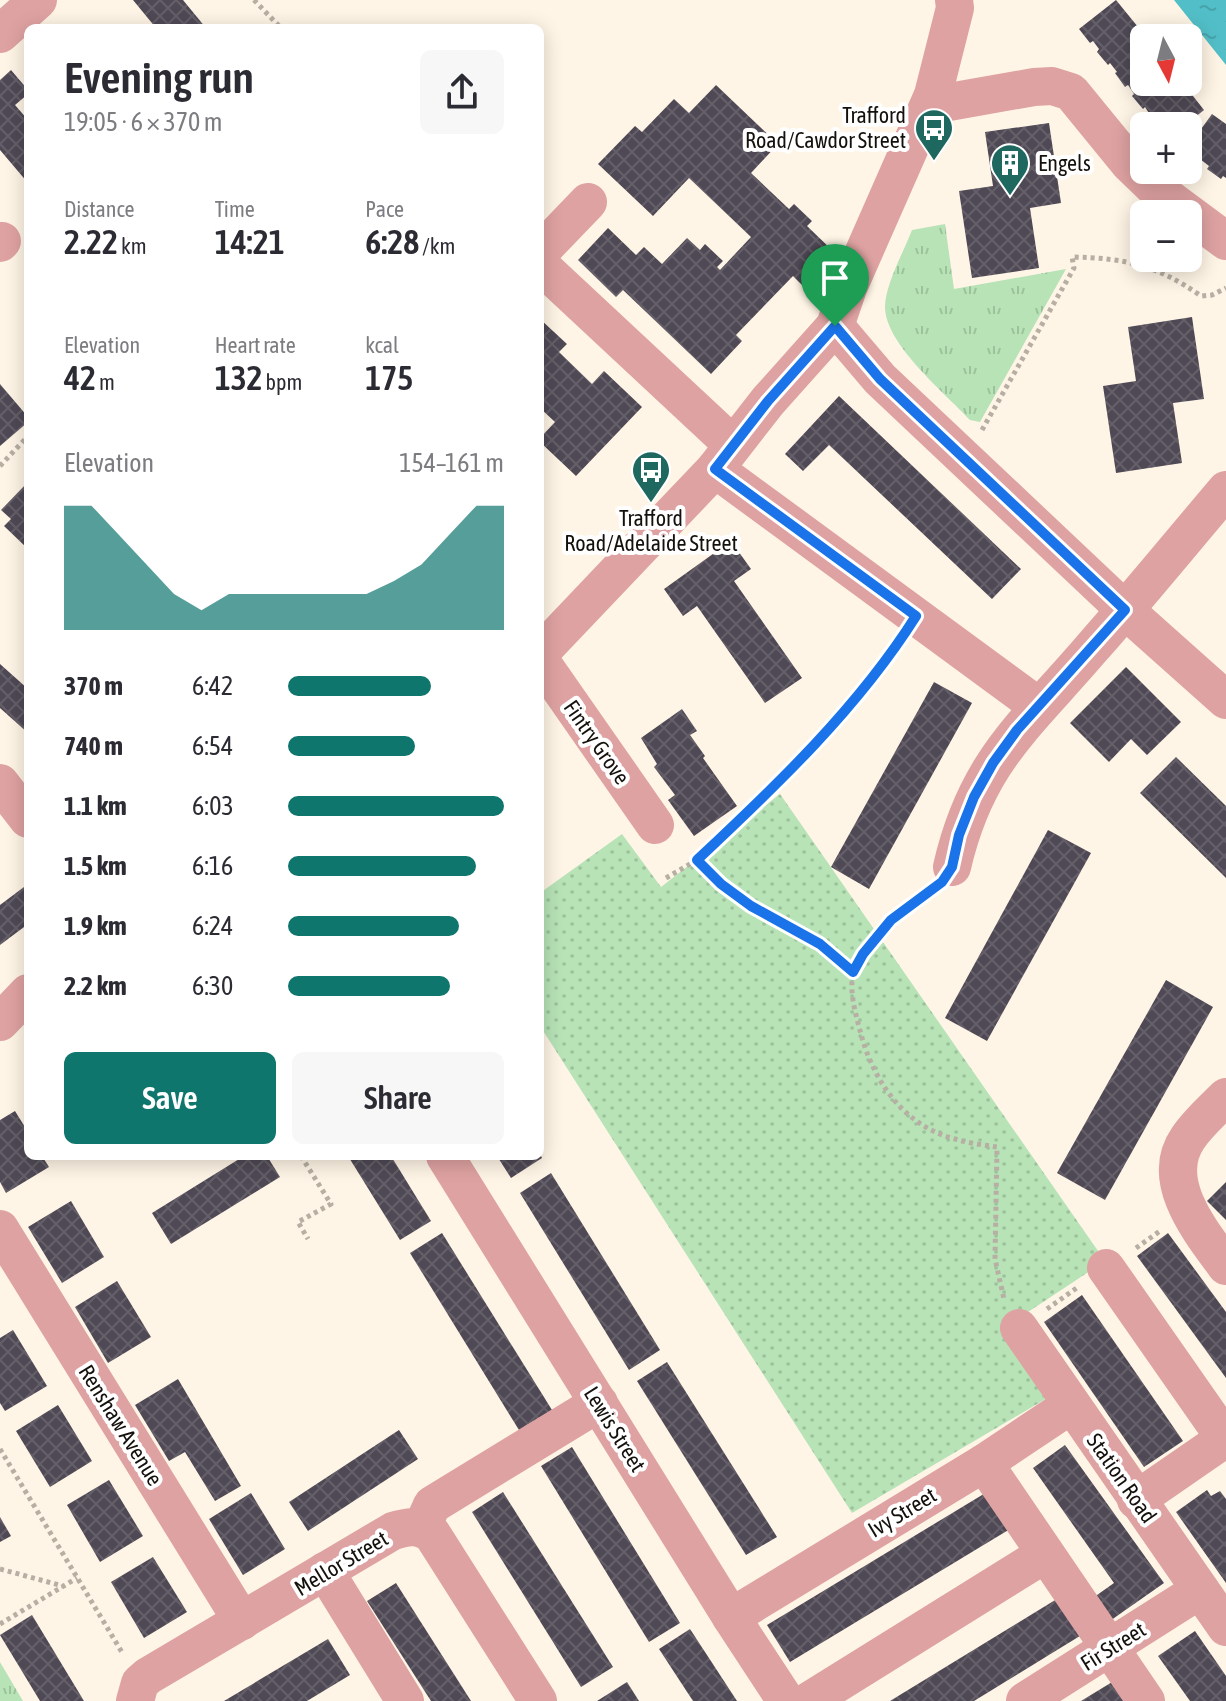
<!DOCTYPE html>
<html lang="en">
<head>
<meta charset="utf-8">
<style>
  body { margin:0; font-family:"Asap Condensed",sans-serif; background:#f7f7f7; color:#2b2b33; height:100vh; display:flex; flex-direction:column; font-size:30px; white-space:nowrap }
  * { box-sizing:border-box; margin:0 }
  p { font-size:26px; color:#7c7c81 }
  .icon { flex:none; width:44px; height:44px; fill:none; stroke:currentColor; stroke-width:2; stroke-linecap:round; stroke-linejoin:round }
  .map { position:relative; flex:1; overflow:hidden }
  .side { position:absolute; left:24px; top:24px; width:520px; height:1136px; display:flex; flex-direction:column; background:#fff; border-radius:12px; box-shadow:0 4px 20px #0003 }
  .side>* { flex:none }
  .needle { width:52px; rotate:173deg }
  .fabs { position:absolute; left:1130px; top:24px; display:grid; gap:16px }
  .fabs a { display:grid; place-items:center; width:72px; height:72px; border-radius:12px; background:#fff; box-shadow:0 4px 20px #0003; font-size:40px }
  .pin { position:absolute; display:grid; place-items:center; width:68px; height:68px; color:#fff; margin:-82px -34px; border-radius:50% 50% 50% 0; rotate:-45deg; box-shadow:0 0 8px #0007 }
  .pin .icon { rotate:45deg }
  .round { display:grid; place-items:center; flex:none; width:84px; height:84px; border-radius:12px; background:#f7f7f7 }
  .head { display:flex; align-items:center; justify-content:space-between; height:136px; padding:0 40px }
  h1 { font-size:44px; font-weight:600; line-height:60px }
  .metrics { display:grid; grid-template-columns:repeat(3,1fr); gap:12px; height:136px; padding:8px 40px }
  .metrics div { display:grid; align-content:center }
  .metrics b { font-size:34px; font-weight:600 }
  .metrics small { font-size:22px; font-weight:400 }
  .metrics p { font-size:22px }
  .chart { height:224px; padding:16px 40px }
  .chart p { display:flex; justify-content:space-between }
  .chart svg { width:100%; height:144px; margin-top:8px; fill:#0f766e; opacity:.7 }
  .action { display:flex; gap:16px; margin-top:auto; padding:16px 40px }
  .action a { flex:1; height:92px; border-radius:12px; background:#0f766e; color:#fff; font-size:32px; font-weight:600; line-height:92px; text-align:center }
  .action a+a { background:#f7f7f7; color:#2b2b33 }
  ul { padding:0 40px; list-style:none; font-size:26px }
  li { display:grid; grid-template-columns:128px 96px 1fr; align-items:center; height:60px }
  li i { height:20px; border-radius:10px; background:#0f766e }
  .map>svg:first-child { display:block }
  .grass { fill:url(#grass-tufts) }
  .park { fill:url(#park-dots) }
  .water { fill:url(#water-ripples) }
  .building { fill:url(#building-cross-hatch) }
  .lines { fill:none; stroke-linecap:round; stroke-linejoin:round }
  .path { stroke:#b7afa3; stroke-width:5; stroke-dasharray:4 4; stroke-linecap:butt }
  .minor { stroke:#dfa2a2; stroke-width:38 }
  .route-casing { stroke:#fff; stroke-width:16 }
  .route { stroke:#1a73e8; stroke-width:10 }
  .labels { text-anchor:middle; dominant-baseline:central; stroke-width:8; stroke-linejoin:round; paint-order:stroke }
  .poi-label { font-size:22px; fill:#14110c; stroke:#fff; text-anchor:end }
  .street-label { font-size:22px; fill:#14110c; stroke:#fff }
</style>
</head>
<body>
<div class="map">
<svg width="1226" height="1701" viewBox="0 0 1226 1701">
  <defs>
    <pattern id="grass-tufts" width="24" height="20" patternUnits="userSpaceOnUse" patternTransform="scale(2)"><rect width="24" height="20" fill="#b7e3b7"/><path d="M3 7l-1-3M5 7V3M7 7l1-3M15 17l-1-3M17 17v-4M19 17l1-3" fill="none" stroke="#9cc29c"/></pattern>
    <pattern id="park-dots" width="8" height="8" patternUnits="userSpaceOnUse" patternTransform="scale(2)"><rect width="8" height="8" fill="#b7e3b7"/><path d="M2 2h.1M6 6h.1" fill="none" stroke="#9cc29c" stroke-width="1.8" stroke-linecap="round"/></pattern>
    <pattern id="water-ripples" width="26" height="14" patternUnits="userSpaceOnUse" patternTransform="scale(2)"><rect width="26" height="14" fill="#52bfc8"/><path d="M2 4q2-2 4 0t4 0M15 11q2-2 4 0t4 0" fill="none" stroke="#47a3ab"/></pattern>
    <pattern id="building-cross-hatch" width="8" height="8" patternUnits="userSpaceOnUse" patternTransform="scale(2)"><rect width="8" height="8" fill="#4f4955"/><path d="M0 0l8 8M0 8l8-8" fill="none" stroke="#645f68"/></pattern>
  </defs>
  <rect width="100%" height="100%" fill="#fff5e6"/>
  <g class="grass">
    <path d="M945,224l9,65 112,-20 -86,153 -10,-2c-25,-27 -85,-76 -85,-113 0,-22 19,-56 27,-77z"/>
    <polygon points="0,1662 23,1701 0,1701"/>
  </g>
  <polygon class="park" points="780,794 1105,1261 1004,1328 1049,1397 852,1513 540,1026 540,893 622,834 661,887"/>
  <polygon class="water" points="1174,0 1226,0 1226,65"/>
  <g class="building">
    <polygon points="133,0 183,0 206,28 156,28"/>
    <polygon points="1116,0 1147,38 1144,38 1144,82 1182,82 1204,110 1184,126 1157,126 1145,107 1143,109 1132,96 1134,94 1128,85 1125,87 1115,73 1117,72 1110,63 1108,65 1097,52 1099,49 1093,41 1090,43 1079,29"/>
    <polygon points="11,70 28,90 28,94 15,105 28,120 28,183 0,150 0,80"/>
    <polygon points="716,85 778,144 751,173 789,209 794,204 812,221 807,226 834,252 802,285 793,276 736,335 742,341 711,374 623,290 616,297 578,260 608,228 636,255 644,247 662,264 687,238 700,250 705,244 723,261 717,267 720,270 751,237 689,178 653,216 598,164 635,126 642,132 674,99 689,113"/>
    <polygon points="1212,114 1226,124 1226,178 1223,176 1221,179 1207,169 1209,166 1200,159 1198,162 1188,155 1188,147"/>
    <polygon points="1049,123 1061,203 1030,208 1039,268 972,278 959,191 993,186 985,132"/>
    <polygon points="1192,317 1204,399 1173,403 1182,463 1116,473 1103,386 1136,381 1128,327"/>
    <polygon points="540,319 567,344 559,352 592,384 604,371 642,407 576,476 540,442 540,438 555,422 540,408"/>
    <polygon points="0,384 28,417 28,422 0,446"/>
    <polygon points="839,396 1021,569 992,599 829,445 803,471 785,454"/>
    <polygon points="28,482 28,549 4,526 11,519 1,510"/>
    <polygon points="731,541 751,569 734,581 802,678 765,703 697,606 683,616 664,589"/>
    <polygon points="0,664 28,689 28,733 0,708"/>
    <polygon points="1126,667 1181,722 1147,755 1131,739 1109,762 1070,723"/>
    <polygon points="934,682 972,703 869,889 831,867"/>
    <polygon points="682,709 697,731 690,735 705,756 703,758 737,806 694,836 668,800 675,795 654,767 657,764 641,738"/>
    <polygon points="1176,757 1226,806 1226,878 1140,793"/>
    <polygon points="1048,830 1091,853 987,1041 945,1018"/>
    <polygon points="28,884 28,924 0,945 0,905"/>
    <polygon points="1166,980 1213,1007 1105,1200 1057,1173"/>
    <polygon points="15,1111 28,1132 28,1156 42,1156 49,1167 6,1193 0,1182 0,1120"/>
    <polygon points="244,1156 267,1156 280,1177 171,1244 152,1213"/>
    <polygon points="348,1156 391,1156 431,1221 400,1240"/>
    <polygon points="497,1156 541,1156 542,1158 511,1178"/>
    <polygon points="551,1173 660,1350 629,1370 520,1193"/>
    <polygon points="1226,1182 1226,1220 1207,1201"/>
    <polygon points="71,1201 104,1257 62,1283 28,1227"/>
    <polygon points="442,1233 552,1410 519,1430 410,1253"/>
    <polygon points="1168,1233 1226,1312 1226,1378 1137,1256"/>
    <polygon points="117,1281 151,1337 108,1363 75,1307"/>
    <polygon points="1082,1295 1183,1441 1144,1467 1044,1322"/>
    <polygon points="13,1330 47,1386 5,1411 0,1403 0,1338"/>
    <polygon points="667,1362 777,1537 746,1555 637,1381"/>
    <polygon points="178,1379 241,1486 215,1501 185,1452 169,1461 135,1405"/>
    <polygon points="58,1405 92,1461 50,1487 16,1431"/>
    <polygon points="399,1430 418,1459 308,1531 289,1502"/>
    <polygon points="1065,1445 1164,1583 1107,1623 1090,1600 1114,1583 1033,1468"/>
    <polygon points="572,1447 680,1623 649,1642 541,1466"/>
    <polygon points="109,1480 143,1536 100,1562 67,1505"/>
    <polygon points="992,1489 1015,1526 790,1662 767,1625"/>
    <polygon points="1207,1490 1211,1496 1220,1491 1226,1499 1226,1583 1176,1512"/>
    <polygon points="503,1492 613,1667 581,1687 472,1512"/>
    <polygon points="251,1493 285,1549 243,1575 209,1519"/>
    <polygon points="0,1517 11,1536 0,1542"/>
    <polygon points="153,1557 187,1612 144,1638 111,1582"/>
    <polygon points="396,1583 471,1701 431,1701 367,1601"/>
    <polygon points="1065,1594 1088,1631 974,1701 890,1701"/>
    <polygon points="32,1615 84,1701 40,1701 0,1635"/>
    <polygon points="690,1629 737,1701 693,1701 659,1649"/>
    <polygon points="1195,1631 1226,1676 1226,1701 1190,1701 1158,1656"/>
    <polygon points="328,1639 350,1675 307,1701 224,1701"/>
    <polygon points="1122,1676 1137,1701 1081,1701"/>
    <polygon points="627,1682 639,1701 597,1701"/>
  </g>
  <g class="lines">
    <g class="path">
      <polyline points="254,0 281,28"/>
      <polyline points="1150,267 1152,258"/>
      <path d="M982,430l92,-162 -2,-11c53,1 85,8 129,39l11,-1 14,-7"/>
      <polyline points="0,466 28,436"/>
      <polyline points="697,860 785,778 898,644"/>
      <polyline points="666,878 697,860 721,884 781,924 820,944 853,972"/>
      <path d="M928,893c-22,16 -70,52 -75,80 -4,19 3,43 8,61 13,48 43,92 94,105 13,4 28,6 42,8l-2,112 9,40"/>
      <polyline points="301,1156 331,1204 298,1222 308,1239"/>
      <polyline points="1136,1248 1160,1231"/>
      <polyline points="1047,1309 1078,1287"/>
      <polyline points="0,1449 123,1654"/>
      <polyline points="0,1569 63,1586"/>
      <polyline points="0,1624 77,1578"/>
    </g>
    <g class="minor">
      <polyline points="0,34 38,0"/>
      <polyline points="933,95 949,102 1034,87 1052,86 1071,92 1129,163 1156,189 1226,241"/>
      <polyline points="0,243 2,241"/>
      <polyline points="540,252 588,202"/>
      <polyline points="540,265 733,445"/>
      <polyline points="835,326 880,379 1125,610 1226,700"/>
      <polyline points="715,469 1038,706"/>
      <polyline points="540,653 715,469 768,401 835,326 848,288 933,95 955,8 954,0"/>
      <polyline points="540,660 655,825"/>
      <polyline points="0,783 28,819"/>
      <path d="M952,867c24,-105 73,-141 139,-218 46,-52 90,-106 135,-159"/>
      <polyline points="0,1022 28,993"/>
      <path d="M1226,1097c-13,13 -28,26 -38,41 -30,43 14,95 38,128"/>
      <polyline points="445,1156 731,1617 786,1701"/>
      <polyline points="0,1229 242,1621"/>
      <polyline points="1106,1268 1226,1440"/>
      <polyline points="1019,1328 1226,1627"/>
      <polyline points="984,1463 1146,1701"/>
      <polyline points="1136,1500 1226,1438"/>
      <polyline points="422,1527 432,1505 599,1403"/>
      <polyline points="325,1571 405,1701"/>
      <polyline points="731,1617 984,1463 1071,1405"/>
      <path d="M135,1701l5,-18 8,-7 245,-145c16,-5 25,-6 39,3l106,167"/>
      <polyline points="809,1701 1045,1554"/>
      <polyline points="1025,1701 1200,1590"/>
    </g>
  </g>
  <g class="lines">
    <g class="route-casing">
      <path id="route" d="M835,326l45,53 245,231 -108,120 -24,33 -19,34 -15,38 -7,32 -10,15 -51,38 -28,34 -10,18 -33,-28 -69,-38 -30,-22 -24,-24c79,-74 161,-152 219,-244l-201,-147 53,-68z"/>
    </g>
    <use href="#route" class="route"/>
  </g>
  <defs>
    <g id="bus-pin" transform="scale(2)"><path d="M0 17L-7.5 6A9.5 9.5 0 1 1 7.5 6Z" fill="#1e6860" stroke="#fff"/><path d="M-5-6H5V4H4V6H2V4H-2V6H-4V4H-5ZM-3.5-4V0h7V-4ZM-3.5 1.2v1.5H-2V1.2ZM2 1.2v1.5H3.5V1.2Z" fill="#fff"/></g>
    <g id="building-pin" transform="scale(2)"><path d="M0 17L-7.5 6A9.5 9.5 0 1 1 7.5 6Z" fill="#1e6860" stroke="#fff"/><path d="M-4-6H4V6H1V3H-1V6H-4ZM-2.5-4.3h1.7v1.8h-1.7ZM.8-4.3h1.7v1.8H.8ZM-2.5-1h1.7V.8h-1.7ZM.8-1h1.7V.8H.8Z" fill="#fff"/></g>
  </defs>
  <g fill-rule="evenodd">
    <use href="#bus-pin" x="934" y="128"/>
    <use href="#building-pin" x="1010" y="163"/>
    <use href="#bus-pin" x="651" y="470"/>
  </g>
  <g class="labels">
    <g class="poi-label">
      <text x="906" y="115">Trafford<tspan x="906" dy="25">Road/Cawdor Street</tspan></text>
      <text x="1038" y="163" text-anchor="start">Engels</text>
      <text x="651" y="518" text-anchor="middle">Trafford<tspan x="651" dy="25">Road/Adelaide Street</tspan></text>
    </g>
    <g class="street-label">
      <text transform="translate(597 742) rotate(55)">Fintry Grove</text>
      <text transform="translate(121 1425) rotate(58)">Renshaw Avenue</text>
      <text transform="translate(615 1429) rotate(58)">Lewis Street</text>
      <text transform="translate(1122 1478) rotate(55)">Station Road</text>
      <text transform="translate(902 1512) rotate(-31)">Ivy Street</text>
      <text transform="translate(341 1563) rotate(-31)">Mellor Street</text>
      <text transform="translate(1113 1646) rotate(-32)">Fir Street</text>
    </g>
  </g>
</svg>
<div class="fabs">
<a><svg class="needle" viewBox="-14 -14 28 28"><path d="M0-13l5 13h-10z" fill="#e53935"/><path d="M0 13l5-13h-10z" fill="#7c7c81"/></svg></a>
<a>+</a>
<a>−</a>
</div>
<div class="pin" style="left:835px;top:326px;background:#1e9e55"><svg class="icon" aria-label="arrive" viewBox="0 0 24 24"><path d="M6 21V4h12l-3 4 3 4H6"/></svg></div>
<section class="side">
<div class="head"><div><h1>Evening run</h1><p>19:05 · 6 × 370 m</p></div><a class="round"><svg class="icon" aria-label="share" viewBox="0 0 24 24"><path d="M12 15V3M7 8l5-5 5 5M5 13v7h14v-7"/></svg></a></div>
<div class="metrics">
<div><p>Distance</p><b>2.22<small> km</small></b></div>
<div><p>Time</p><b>14:21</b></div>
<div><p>Pace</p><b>6:28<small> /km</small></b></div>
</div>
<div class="metrics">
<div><p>Elevation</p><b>42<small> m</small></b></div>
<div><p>Heart rate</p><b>132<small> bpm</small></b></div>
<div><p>kcal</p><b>175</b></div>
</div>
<div class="chart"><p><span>Elevation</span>154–161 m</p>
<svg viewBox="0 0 160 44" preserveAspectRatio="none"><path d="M0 44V6L10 6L20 15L30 24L40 33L50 38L60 33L70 33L80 33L90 33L100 33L110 33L120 29L130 24L140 15L150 6L160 6V44z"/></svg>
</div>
<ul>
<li><b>370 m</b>6:42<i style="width:66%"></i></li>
<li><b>740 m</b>6:54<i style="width:59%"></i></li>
<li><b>1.1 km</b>6:03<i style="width:100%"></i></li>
<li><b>1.5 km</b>6:16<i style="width:87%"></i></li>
<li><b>1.9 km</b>6:24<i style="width:79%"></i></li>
<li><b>2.2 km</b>6:30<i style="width:75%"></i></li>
</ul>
<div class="action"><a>Save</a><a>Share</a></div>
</section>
</div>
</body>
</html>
